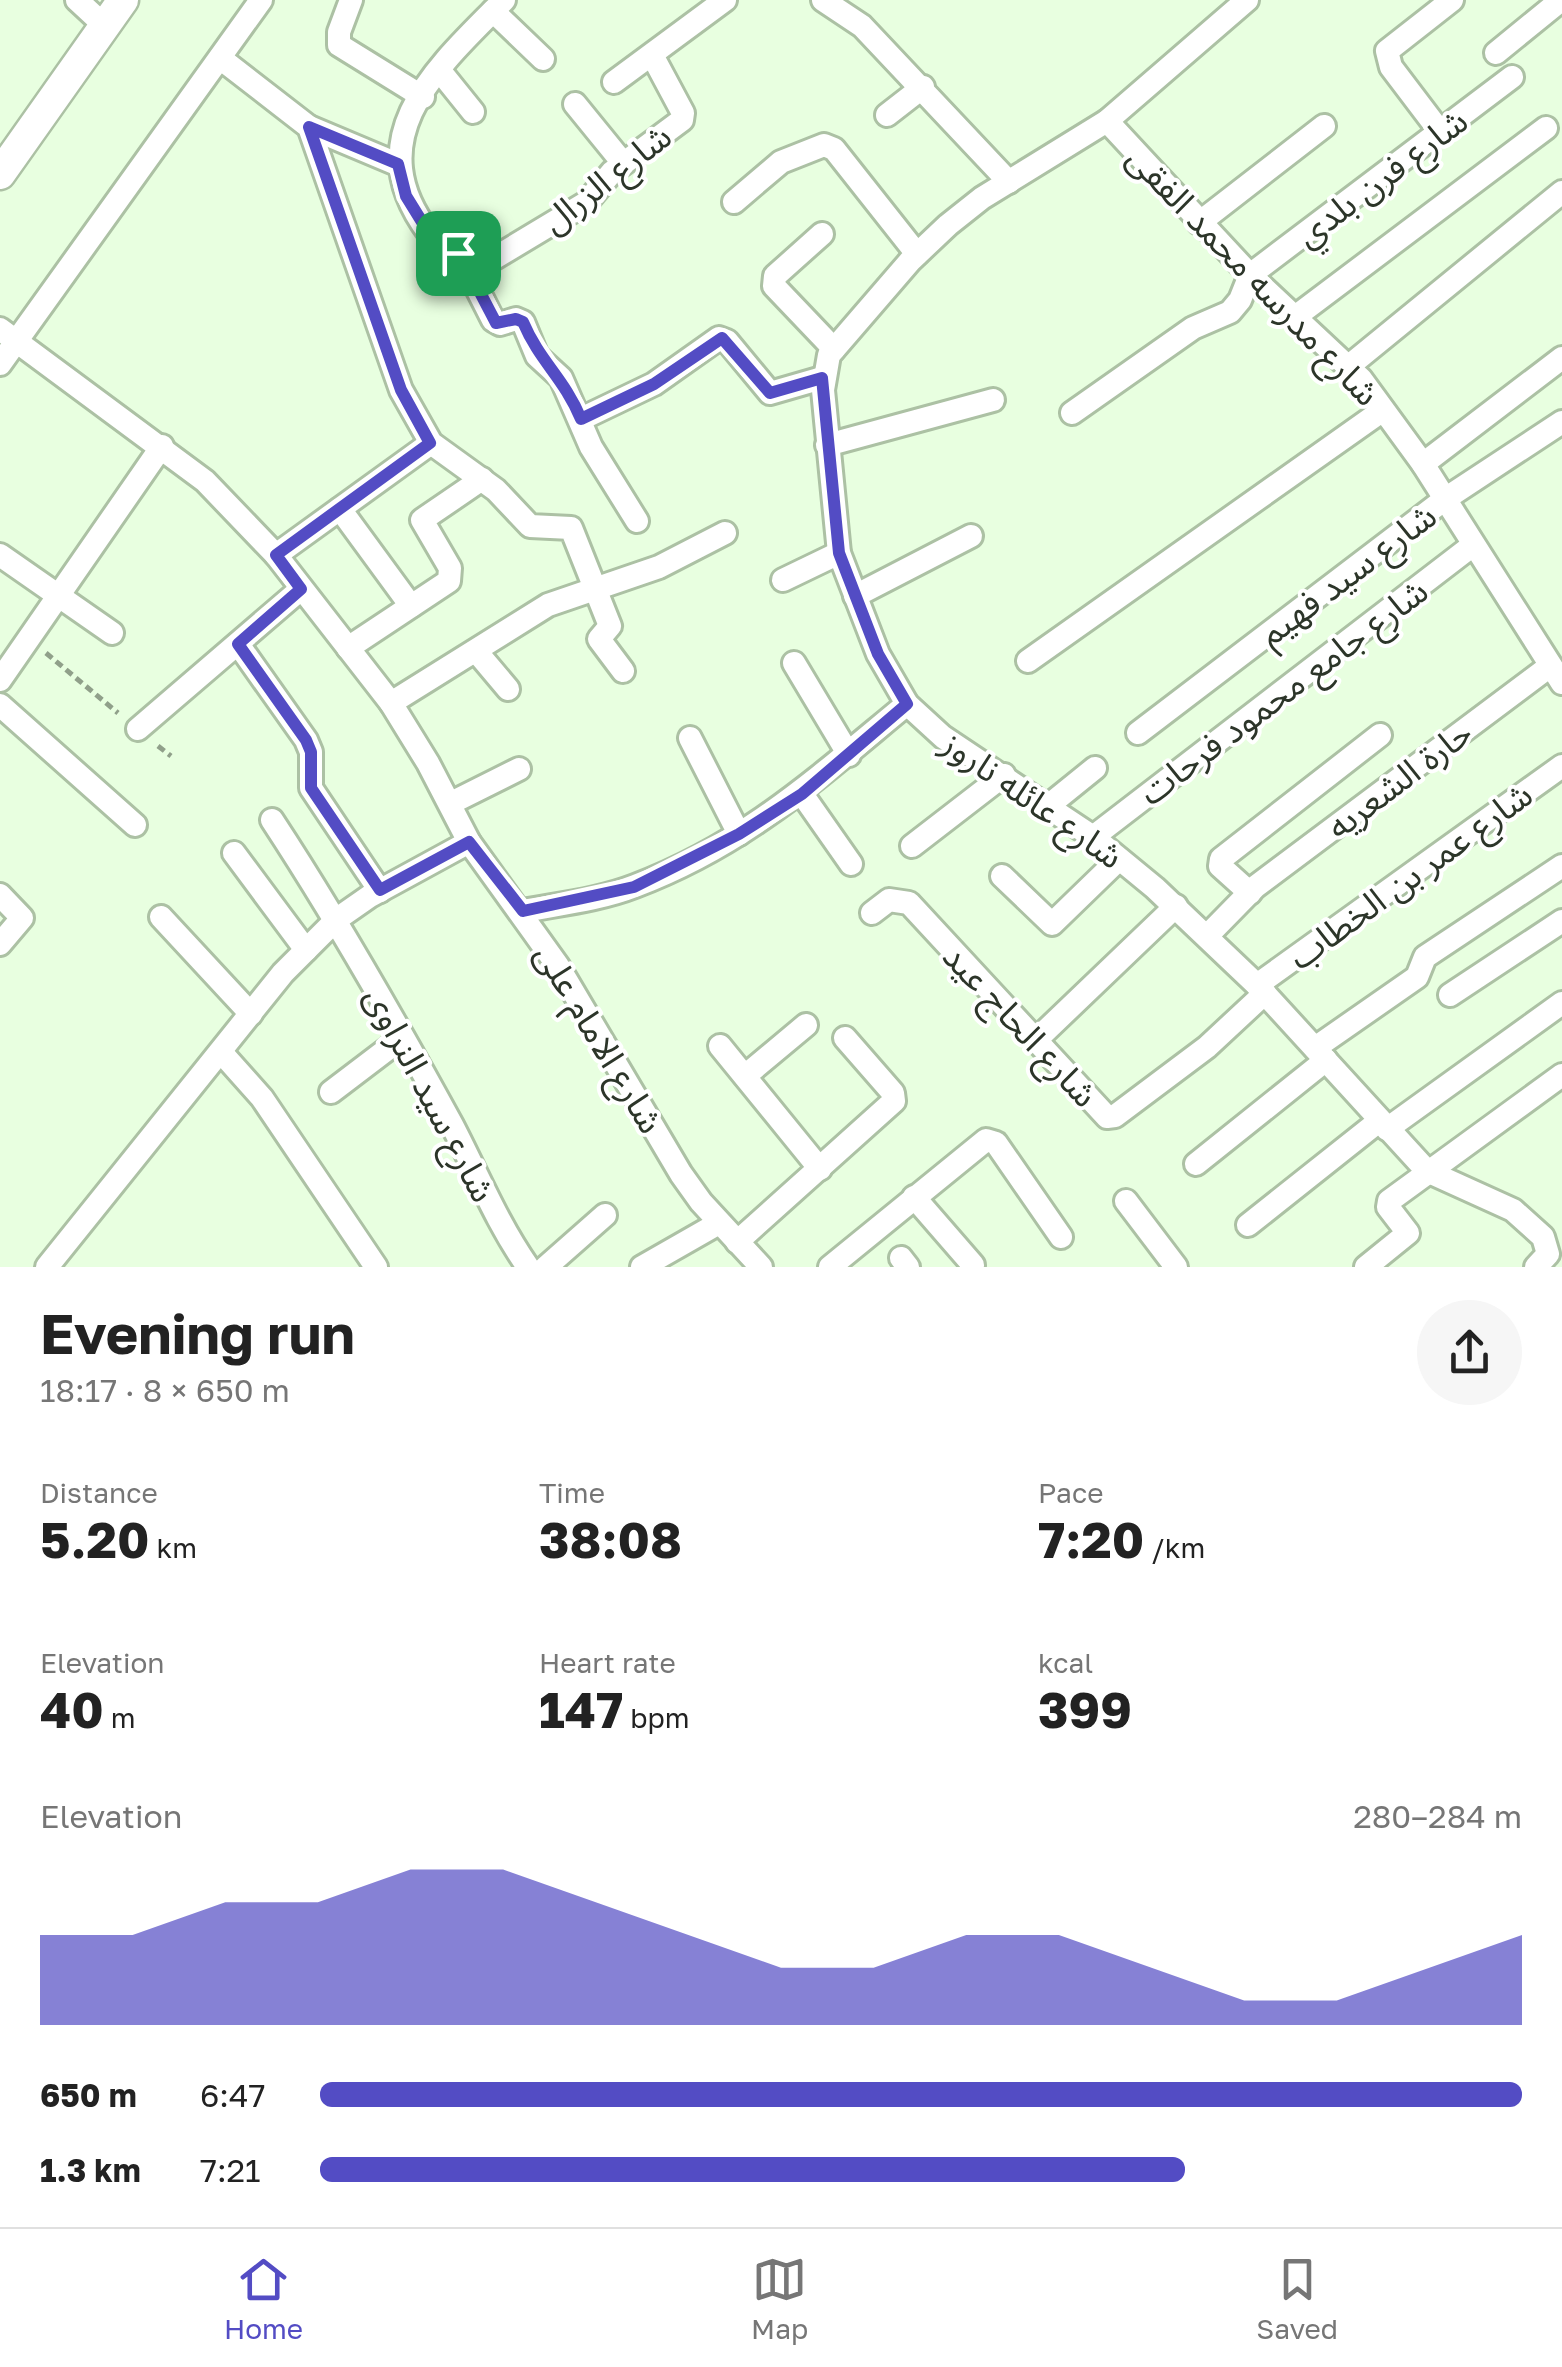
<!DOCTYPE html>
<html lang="en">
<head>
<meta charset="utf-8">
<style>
  body { margin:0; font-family:"Golos Text","Noto Sans Arabic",sans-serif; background:#f6f6f6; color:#222; height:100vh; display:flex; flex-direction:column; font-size:38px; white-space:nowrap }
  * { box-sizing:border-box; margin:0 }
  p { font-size:32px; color:#767676 }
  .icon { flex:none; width:55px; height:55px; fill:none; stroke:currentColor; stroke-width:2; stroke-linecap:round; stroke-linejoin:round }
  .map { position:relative; height:1267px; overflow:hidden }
  .sheet { display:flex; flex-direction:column; background:#fff; flex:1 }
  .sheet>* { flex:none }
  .pin { position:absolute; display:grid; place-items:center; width:85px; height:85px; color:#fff; margin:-42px; border-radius:20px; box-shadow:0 5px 15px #0006 }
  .round { display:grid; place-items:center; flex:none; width:105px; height:105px; border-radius:52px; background:#f6f6f6 }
  .headline { display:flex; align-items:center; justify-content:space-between; height:170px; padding:0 40px }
  h1 { font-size:55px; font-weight:700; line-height:75px }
  .stats { display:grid; grid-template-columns:repeat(3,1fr); gap:15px; height:170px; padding:10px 40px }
  .stats div { display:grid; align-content:center }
  .stats b { font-size:50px; font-weight:700 }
  .stats small { font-size:28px; font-weight:400 }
  .stats p { font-size:28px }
  .chart { height:280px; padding:20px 40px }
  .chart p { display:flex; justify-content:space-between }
  .chart svg { width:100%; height:180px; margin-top:10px; fill:#534cc4; opacity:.7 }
  ul { padding:0 40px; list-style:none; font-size:32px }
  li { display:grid; grid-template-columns:160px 120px 1fr; align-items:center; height:75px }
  li i { height:25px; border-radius:12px; background:#534cc4 }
  .menu { display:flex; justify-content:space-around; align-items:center; height:140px; border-top:2px solid #e0e0e0; background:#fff; font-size:28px; color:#767676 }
  .menu a { display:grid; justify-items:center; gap:5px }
  .menu .active { color:#534cc4 }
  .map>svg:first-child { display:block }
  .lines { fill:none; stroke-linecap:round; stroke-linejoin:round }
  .street-casing { stroke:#acc1a4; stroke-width:28 }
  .secondary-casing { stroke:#acc1a4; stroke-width:35 }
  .path { stroke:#90a08a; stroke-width:5; stroke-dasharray:8 5; stroke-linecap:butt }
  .street { stroke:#fff; stroke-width:22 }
  .secondary { stroke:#fff; stroke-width:30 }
  .route-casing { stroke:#fff; stroke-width:20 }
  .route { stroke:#534cc4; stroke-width:12 }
  .labels { text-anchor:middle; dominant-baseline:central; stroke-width:8; stroke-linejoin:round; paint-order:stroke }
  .street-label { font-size:35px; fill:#2c3529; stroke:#fff }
</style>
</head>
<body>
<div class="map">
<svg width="1562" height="1267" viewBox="0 0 1562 1267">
  <rect width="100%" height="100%" fill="#e8ffe0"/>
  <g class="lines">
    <g class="street-casing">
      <g id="street">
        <polyline points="77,0 105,26"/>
        <polyline points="351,0 339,32 339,45 423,97"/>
        <path d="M504,0c-68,68 -147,138 -75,233h20l44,87 7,4 16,-5 7,3 14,34 24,22 30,69 46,74"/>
        <polyline points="823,0 862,26 1009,182"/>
        <polyline points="1247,0 1107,121 982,198 948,225 910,261 829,355 823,390 839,553 878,654 907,704 943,737 1093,837 1155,888 1257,985 1427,1171 1513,1210 1543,1237 1548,1254 1536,1267"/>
        <polyline points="493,11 543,59"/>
        <polyline points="1496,53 1561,0"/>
        <polyline points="220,58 309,127 401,390 431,443 496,490 530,526 571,528 610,626 599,639 623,671"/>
        <polyline points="440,71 473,112"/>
        <polyline points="614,82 725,0"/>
        <polyline points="575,104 623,163"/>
        <polyline points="887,115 923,87"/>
        <polyline points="1107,121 1250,275 1361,379 1423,464 1562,683"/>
        <polyline points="309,127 397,164"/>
        <polyline points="1441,133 1391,67 1387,51 1452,0"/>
        <polyline points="734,202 781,162 824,145 834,149 917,254"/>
        <polyline points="1199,223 1324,126"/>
        <polyline points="822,234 775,276 774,286 834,349"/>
        <polyline points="468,274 586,203 612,172 682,120 683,113 652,55"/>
        <polyline points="1295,317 1546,128"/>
        <polyline points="0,329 205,481 276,555 391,703 428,763 469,842 558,966 681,1174 701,1202 761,1267"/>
        <polyline points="0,364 261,0"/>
        <polyline points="1349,366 1562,192"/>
        <polyline points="1072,413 1193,328 1230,312 1240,300 1250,275 1512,77"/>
        <polyline points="581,419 654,384 719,338 727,341 770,393 822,378"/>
        <polyline points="827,445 993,400"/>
        <polyline points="1423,464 1562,358"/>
        <polyline points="340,509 411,606"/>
        <polyline points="0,555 112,633"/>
        <polyline points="276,555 431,443"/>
        <polyline points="783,580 839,553"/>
        <polyline points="855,596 971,536"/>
        <polyline points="238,644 306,740 311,752 311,788 380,891"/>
        <polyline points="348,648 449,581 450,568 422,520 482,479"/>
        <polyline points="476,651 508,689"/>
        <polyline points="1028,661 1383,410"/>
        <polyline points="794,663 849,755"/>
        <polyline points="0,680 162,446"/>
        <polyline points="391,703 548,605 659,567 725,533"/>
        <polyline points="0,705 135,825"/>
        <polyline points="138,729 301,589"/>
        <polyline points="1138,733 1445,499 1562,422"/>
        <polyline points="690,738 739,834"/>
        <polyline points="802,794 851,864"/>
        <polyline points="451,803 519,769"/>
        <polyline points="1048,806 1095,768"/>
        <path d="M272,820c65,99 123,201 180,305 25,48 45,98 76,142"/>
        <polyline points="1093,837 1473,545"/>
        <polyline points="912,846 1004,775"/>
        <polyline points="234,853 306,950"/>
        <polyline points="1002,876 1052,924 1119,859"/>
        <polyline points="1250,893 1220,866 1221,859 1380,735"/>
        <polyline points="0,895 22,918 0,944"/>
        <path d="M523,911c37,-7 76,-11 112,-25 111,-42 183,-109 272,-182"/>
        <polyline points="872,913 889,900 909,903 1107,1117 1115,1116 1207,1047 1265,993"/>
        <polyline points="161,917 251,1014"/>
        <polyline points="1208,935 1255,887 1550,666"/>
        <polyline points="1257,985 1562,766"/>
        <polyline points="1450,995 1562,921"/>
        <polyline points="1035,1041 1176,906"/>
        <polyline points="720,1046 820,1169"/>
        <polyline points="1315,1048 1417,977 1425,957 1562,866"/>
        <polyline points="221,1052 262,1098 376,1267"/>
        <polyline points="745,1076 806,1025"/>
        <polyline points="331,1092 402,1038"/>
        <polyline points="1387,1129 1562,1003"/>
        <polyline points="1196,1164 1326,1060"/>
        <polyline points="914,1197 973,1265"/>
        <polyline points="1126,1201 1176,1267"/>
        <polyline points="1248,1225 1379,1121"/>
        <polyline points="737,1242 894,1101 893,1093 845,1038"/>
        <polyline points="901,1258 908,1267"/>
        <polyline points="47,1267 283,973 337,919 370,896 469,842"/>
        <polyline points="546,1267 605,1215"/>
        <polyline points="642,1267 719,1223"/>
        <polyline points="830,1267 986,1140 996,1143 1061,1237"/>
        <polyline points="1366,1267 1408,1233 1388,1207 1389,1201 1562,1075"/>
      </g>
    </g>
    <g class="secondary-casing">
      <polyline id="secondary" points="0,174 123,0"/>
    </g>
    <g class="path">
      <polyline points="46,653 118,713"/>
      <polyline points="158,746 171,756"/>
    </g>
    <use href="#street" class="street"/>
    <use href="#secondary" class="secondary"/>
  </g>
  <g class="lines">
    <g class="route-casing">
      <path id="route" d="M309,127l89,37 8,32 21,34 22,3 47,90 20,-4 7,3c17,40 41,56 58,97l73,-35 68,-46 48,55 52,-15 17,175 39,101 29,50 -105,90 -63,40 -105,53 -111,24 -54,-69 -89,48 -69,-102v-36l-5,-12 -68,-96 63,-55 -25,-34 154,-112 -29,-53z"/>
    </g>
    <use href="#route" class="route"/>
  </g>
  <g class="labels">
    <g class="street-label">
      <text transform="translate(1381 177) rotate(-37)">شارع فرن بلدي</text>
      <text transform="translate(606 178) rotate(-38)">شارع الزرال</text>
      <text transform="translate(1254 275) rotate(46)">شارع مدرسه محمد الفقى</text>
      <text transform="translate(1347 574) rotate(-37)">شارع سيد فهيم</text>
      <text transform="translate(1283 691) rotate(-37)">شارع جامع محمود فرحات</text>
      <text transform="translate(1399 779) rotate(-37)">حارة الشعريه</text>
      <text transform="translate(1033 799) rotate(35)">شارع عائله ناروز</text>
      <text transform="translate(1410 875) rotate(-36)">شارع عمر بن الخطاب</text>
      <text transform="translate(1021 1025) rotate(47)">شارع الحاج عيد</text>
      <text transform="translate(600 1038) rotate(59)">شارع الامام على</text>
      <text transform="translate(431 1094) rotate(62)">شارع سيد النراوى</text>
    </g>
  </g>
</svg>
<div class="pin" style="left:458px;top:253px;background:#1e9e55"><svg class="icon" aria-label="arrive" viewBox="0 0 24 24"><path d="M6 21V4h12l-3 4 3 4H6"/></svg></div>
</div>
<section class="sheet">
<div class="headline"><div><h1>Evening run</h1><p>18:17 · 8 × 650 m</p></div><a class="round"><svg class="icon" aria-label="share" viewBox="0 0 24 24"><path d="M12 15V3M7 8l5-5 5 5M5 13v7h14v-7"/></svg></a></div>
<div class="stats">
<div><p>Distance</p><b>5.20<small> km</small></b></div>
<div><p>Time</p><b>38:08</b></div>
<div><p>Pace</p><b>7:20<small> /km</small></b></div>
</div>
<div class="stats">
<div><p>Elevation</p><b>40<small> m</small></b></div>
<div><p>Heart rate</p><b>147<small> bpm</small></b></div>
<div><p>kcal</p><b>399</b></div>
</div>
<div class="chart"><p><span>Elevation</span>280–284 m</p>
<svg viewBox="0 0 160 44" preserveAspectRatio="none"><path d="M0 44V22L10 22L20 14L30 14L40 6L50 6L60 14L70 22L80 30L90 30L100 22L110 22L120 30L130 38L140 38L150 30L160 22V44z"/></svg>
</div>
<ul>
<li><b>650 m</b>6:47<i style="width:100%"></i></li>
<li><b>1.3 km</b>7:21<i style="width:72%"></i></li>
</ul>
</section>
<nav class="menu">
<a class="active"><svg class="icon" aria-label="home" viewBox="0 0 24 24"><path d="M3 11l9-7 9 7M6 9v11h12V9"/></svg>Home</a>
<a><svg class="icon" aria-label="map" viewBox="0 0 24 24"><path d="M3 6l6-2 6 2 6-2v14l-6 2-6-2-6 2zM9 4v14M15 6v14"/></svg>Map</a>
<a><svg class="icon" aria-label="saved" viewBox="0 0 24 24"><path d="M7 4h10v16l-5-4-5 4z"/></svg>Saved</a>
</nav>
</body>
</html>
